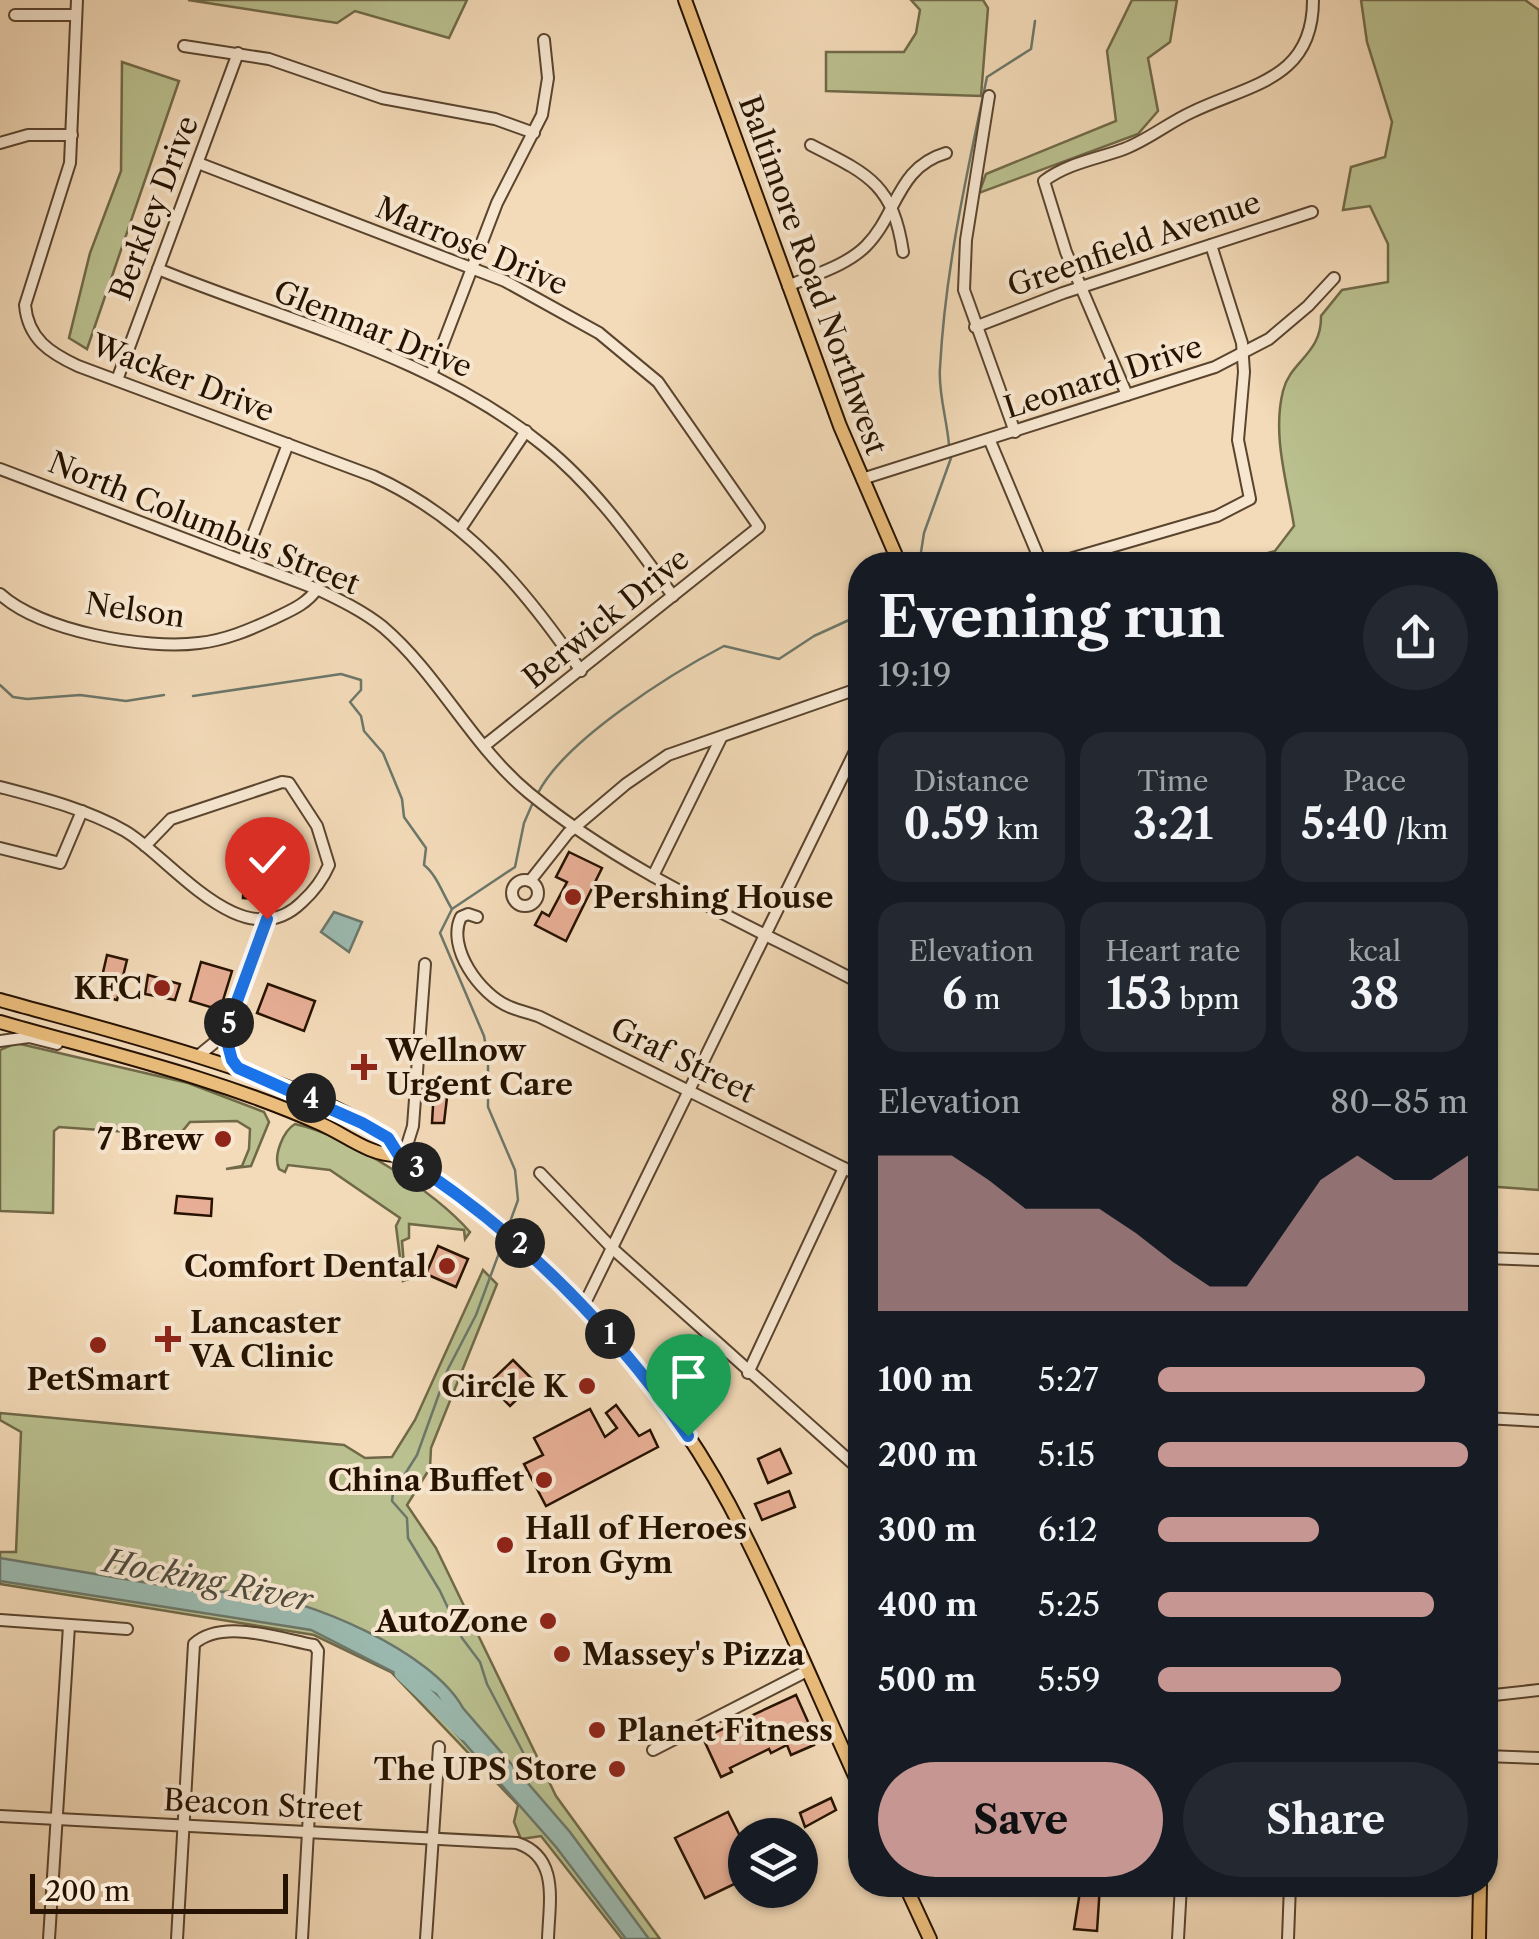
<!DOCTYPE html>
<html lang="en">
<head>
<meta charset="utf-8">
<style>
  body { margin:0; font-family:"Libre Caslon Text",serif; background:#242831; color:#f1f3f6; height:100vh; display:flex; flex-direction:column; font-size:38px; white-space:nowrap }
  * { box-sizing:border-box; margin:0 }
  p { font-size:32px; color:#9ea1a6 }
  .icon { flex:none; width:55px; height:55px; fill:none; stroke:currentColor; stroke-width:2; stroke-linecap:round; stroke-linejoin:round }
  .map { position:relative; flex:1; overflow:hidden }
  .drawer { position:absolute; left:848px; top:552px; width:650px; height:1345px; display:flex; flex-direction:column; background:#171b24; border-radius:40px; box-shadow:0 2px 8px #0004 }
  .drawer>* { flex:none }
  .controls { position:absolute; left:728px; top:1818px; display:grid; gap:20px }
  .controls a { display:grid; place-items:center; width:90px; height:90px; border-radius:50%; background:#171b24; box-shadow:0 2px 8px #0004; font-size:50px }
  .scale { position:absolute; left:30px; bottom:25px; width:258px; box-sizing:border-box; padding-left:10px; border:5px solid #261200; border-top:0; font-size:28px; line-height:35px; white-space:nowrap; color:#261200; -webkit-text-stroke:8px #f7e7d1; paint-order:stroke }
  .pin { position:absolute; display:grid; place-items:center; width:85px; height:85px; color:#fff; margin:-102px -42px; border-radius:50% 50% 50% 0; rotate:-45deg; box-shadow:0 0 10px #0007 }
  .pin .icon { rotate:45deg }
  .km { position:absolute; width:50px; height:50px; margin:-25px; border-radius:50%; background:#222; color:#fff; font-size:28px; line-height:50px; text-align:center }
  .round { display:grid; place-items:center; flex:none; width:105px; height:105px; border-radius:52px; background:#242831 }
  .summary { display:flex; align-items:center; justify-content:space-between; height:170px; padding:0 30px }
  h1 { font-size:55px; font-weight:700; line-height:75px }
  .metrics { display:grid; grid-template-columns:repeat(3,1fr); gap:15px; height:170px; padding:10px 30px }
  .metrics div { display:grid; align-content:center; border-radius:25px; background:#242831; text-align:center }
  .metrics b { font-size:42px; font-weight:700 }
  .metrics small { font-size:28px; font-weight:400 }
  .metrics p { font-size:28px }
  .chart { height:280px; padding:20px 30px }
  .chart p { display:flex; justify-content:space-between }
  .chart svg { width:100%; height:180px; margin-top:10px; fill:#c59692; opacity:.7 }
  .primary-button { display:flex; gap:20px; margin-top:auto; padding:20px 30px }
  .primary-button a { flex:1; height:115px; border-radius:60px; background:#c59692; color:#111; font-size:40px; font-weight:700; line-height:115px; text-align:center }
  .primary-button a+a { background:#242831; color:#f1f3f6 }
  ul { padding:0 30px; list-style:none; font-size:32px }
  li { display:grid; grid-template-columns:160px 120px 1fr; align-items:center; height:75px }
  li i { height:25px; border-radius:12px; background:#c59692 }
  .map>svg:first-child { display:block }
  .green { fill:#bac08f; stroke:#706948; stroke-width:2.5 }
  .water { fill:#9bbab0; stroke:#6c776a; stroke-width:2.5 }
  .lines { fill:none; stroke-linecap:round; stroke-linejoin:round }
  .stream { stroke:#6c776a; stroke-width:2.5 }
  .river { stroke:#9bbab0; stroke-width:15 }
  .building { fill:#e8af96; stroke:#261200; stroke-width:2.5 }
  .minor-casing { stroke:#59442e; stroke-width:14 }
  .major-casing { stroke:#261200; stroke-width:16 }
  .minor { stroke:#f7e7d1; stroke-width:10 }
  .major { stroke:#eabd7c; stroke-width:12 }
  .route-casing { stroke:#fff; stroke-width:20 }
  .route { stroke:#1a73e8; stroke-width:12 }
  .poi-dot { fill:#8f2418; stroke:#f7e7d1; stroke-width:4 }
  .labels { text-anchor:middle; dominant-baseline:central; stroke-width:8; stroke-linejoin:round; paint-order:stroke }
  .street-label { font-size:30px; fill:#261200; stroke:#f7e7d1 }
  .poi-label { font-size:30px; font-weight:bold; fill:#261200; stroke:#f7e7d1; text-anchor:end }
  .water-label { font-size:32px; font-style:italic; fill:#4f4d3e; stroke:#f7e7d1 }
</style>
</head>
<body>
<div class="map">
<svg width="1539" height="1939" viewBox="0 0 1539 1939">
  <rect width="100%" height="100%" fill="#f3dab8"/>
  <filter id="stains"><feTurbulence type="fractalNoise" baseFrequency=".002" numOctaves="4"/><feColorMatrix values="0 0 0 0 .2 0 0 0 0 .09 0 0 0 0 .02 0 0 0 .5 -.17"/></filter>
  <radialGradient id="worn" r=".72"><stop offset=".6" stop-color="#630" stop-opacity="0"/><stop offset="1" stop-color="#630" stop-opacity=".3"/></radialGradient>
  <g class="green">
    <polygon points="188,0 467,0 449,38 355,11 337,23"/>
    <polygon points="911,0 983,0 988,8 981,96 826,91 826,52 904,52 916,33 920,10"/>
    <polygon points="1132,0 1177,0 1170,42 1148,58 1158,111 1138,134 979,193 986,174 1116,121 1107,51"/>
    <path d="M1361,0h164l14,10v1180l-54,-4v-621h-259l49,-14 19,-25c-7,-44 -22,-91 -11,-135 7,-30 39,-37 38,-75l21,-26 46,-8v-38l-18,-38 -27,4 8,-43 34,-10 7,-35 -25,-80z"/>
    <polygon points="122,62 179,81 87,349 69,338 90,253 121,171"/>
    <polygon points="16,1043 188,1083 264,1112 269,1122 251,1166 226,1169 242,1166 249,1149 250,1129 237,1121 190,1122 180,1134 170,1135 59,1127 54,1131 53,1213 0,1211 0,1050"/>
    <path d="M295,1124c54,12 140,68 175,108l-5,7 -1,-9 -55,-6v14l-7,3 3,36 6,1 -8,3 -7,-55 4,-8 -70,-48 -42,-5 -3,7 -6,-3c-6,-13 4,-38 16,-45z"/>
    <polygon points="483,1270 497,1284 431,1448 430,1468 407,1505 436,1548 556,1796 660,1939 622,1939 541,1836 521,1839 514,1822 518,1805 391,1672 314,1635 0,1584 0,1552 16,1552 21,1432 0,1420 0,1413 344,1445 365,1458 392,1457 415,1420"/>
  </g>
  <g class="water">
    <polygon points="334,912 362,922 349,952 321,932"/>
    <path d="M0,1558c63,11 127,21 190,32 18,4 36,0 54,2 63,6 188,59 219,116l107,124 79,107h-23l-70,-92 -103,-117 -3,-15 -14,-21 -125,-64 -311,-49z"/>
  </g>
  <g class="lines">
    <g class="stream">
      <path d="M949,445c-2,-25 -11,-53 -9,-77 5,-98 27,-195 47,-291l44,-28 4,-28"/>
      <polyline points="919,565 924,533 951,458"/>
      <polyline points="0,685 13,697 27,699 80,695 126,701 164,695"/>
      <path d="M193,696l148,-22 20,6v10l-11,12 11,14 3,15 19,22 19,46 2,18 22,31 -2,17c13,10 19,30 28,44l-12,24 44,103 4,21v50l27,63 3,30 -11,30"/>
      <path d="M538,793c27,-53 134,-120 186,-147l55,13 35,-23 46,-21"/>
      <polyline points="452,909 515,867 524,823 534,800"/>
      <polyline points="505,1237 476,1315 448,1369 417,1455 393,1493 392,1501 407,1518 408,1538 440,1591 462,1638 480,1662 487,1684 525,1756 527,1771 522,1776"/>
    </g>
    <polyline class="river" points="402,1673 465,1733"/>
  </g>
  <g class="building">
    <polygon points="569,852 602,868 566,941 535,925 542,912 549,916 567,882 556,877"/>
    <polygon points="244,873 283,875 282,900 243,898"/>
    <polygon points="107,955 127,960 117,1000 104,997 108,983 101,981"/>
    <polygon points="201,962 232,971 220,1010 190,1001"/>
    <polygon points="148,975 180,984 175,1000 145,994"/>
    <polygon points="268,984 315,1001 304,1031 257,1013"/>
    <polygon points="434,1089 448,1089 444,1123 432,1123"/>
    <polygon points="177,1196 212,1199 211,1216 175,1213"/>
    <polygon points="438,1246 468,1259 456,1287 426,1274"/>
    <polygon points="513,1360 535,1382 510,1406 488,1384"/>
    <polygon points="616,1405 639,1436 650,1430 658,1447 546,1506 524,1464 543,1455 534,1438 590,1409 605,1437 617,1428 606,1413"/>
    <polygon points="780,1449 791,1473 768,1483 758,1459"/>
    <polygon points="789,1491 795,1507 762,1520 755,1504"/>
    <polygon points="796,1695 813,1733 810,1735 814,1745 791,1755 787,1745 771,1753 769,1749 730,1768 732,1772 721,1777 703,1738"/>
    <polygon points="831,1798 836,1810 805,1827 800,1813"/>
    <polygon points="728,1812 745,1846 745,1879 705,1898 675,1838"/>
    <polygon points="1081,1885 1100,1885 1097,1931 1074,1929"/>
  </g>
  <g class="lines">
    <g class="minor-casing">
      <g id="minor">
        <path d="M77,0l-7,163 -45,142c3,34 25,48 53,61l295,110c93,42 152,113 208,195"/>
        <polyline points="15,15 76,15"/>
        <polyline points="184,46 269,59 382,98 495,119 534,133"/>
        <polyline points="989,96 966,240 964,290 1015,432"/>
        <polyline points="0,143 28,135 72,135"/>
        <path d="M811,145c57,29 82,39 92,107"/>
        <polyline points="198,163 505,281 599,333 658,382 759,527 484,746"/>
        <path d="M158,269c129,53 276,87 386,177 51,41 91,98 129,150"/>
        <path d="M788,286c25,-11 58,-20 78,-40 31,-31 31,-79 80,-93"/>
        <polyline points="975,327 1063,293 1312,212"/>
        <polyline points="431,375 497,203 542,115 548,78 544,40"/>
        <polyline points="117,380 238,53"/>
        <path d="M1127,395l-61,-143 -22,-71c24,-18 53,-22 80,-32 24,-9 44,-26 68,-37 58,-28 121,-32 121,-112"/>
        <polyline points="990,441 1042,565"/>
        <path d="M0,469l317,120c23,11 46,22 66,38 56,48 89,119 146,166 99,81 219,131 331,190"/>
        <polyline points="862,479 1215,367 1269,339 1308,306 1334,278"/>
        <polyline points="461,528 526,431"/>
        <polyline points="243,561 288,444"/>
        <polyline points="1049,565 1217,516 1250,499 1238,440 1244,372 1242,343 1211,245"/>
        <path d="M0,594c40,37 146,56 199,49 27,-3 50,-13 74,-24 16,-8 33,-14 44,-30"/>
        <path d="M0,787c42,11 86,22 125,44 45,26 118,129 177,71 11,-10 21,-23 27,-37l-12,-39 -28,-43 -7,-1 -111,37 -26,27"/>
        <polyline points="0,848 60,863 82,811"/>
        <polyline points="653,876 721,738"/>
        <circle cx="525" cy="893" r="13"/>
        <polyline points="530,881 568,833 626,784 668,755 860,688"/>
        <path d="M477,917l-9,-3 -7,3c-15,30 19,78 49,90 9,4 20,6 30,10l320,159"/>
        <polyline points="225,1034 232,1060 238,1068"/>
        <polyline points="0,1041 29,1037 57,1044"/>
        <polyline points="198,1056 225,1034 267,919"/>
        <polyline points="403,1158 413,1126 425,964"/>
        <polyline points="540,1173 613,1249 860,1470"/>
        <polyline points="1485,1258 1539,1260"/>
        <polyline points="584,1305 860,741"/>
        <polyline points="748,1373 844,1168"/>
        <polyline points="1485,1418 1539,1421"/>
        <polyline points="0,1620 127,1629"/>
        <polyline points="1485,1696 1539,1690"/>
        <polyline points="653,1750 807,1671"/>
        <polyline points="1485,1756 1539,1758"/>
        <path d="M0,1816l517,27c43,14 32,60 31,96"/>
        <polyline points="49,1939 69,1626"/>
        <path d="M177,1939l17,-295c28,-26 86,-5 120,1l4,6 -16,288"/>
        <polyline points="426,1939 439,1747"/>
        <polyline points="1178,1939 1181,1885"/>
        <polyline points="1288,1939 1290,1885"/>
      </g>
    </g>
    <g class="major-casing">
      <g id="major">
        <polyline points="685,0 840,426 900,565"/>
        <path d="M0,1000c75,22 366,91 398,155 137,88 253,204 331,349 48,92 88,189 131,283"/>
        <path d="M0,1022c108,31 218,56 321,102 25,11 49,32 77,31"/>
        <polyline points="905,1885 930,1939"/>
        <polyline points="1479,1939 1480,1885"/>
      </g>
    </g>
    <use href="#minor" class="minor"/>
    <use href="#major" class="major"/>
  </g>
  <g class="lines">
    <g class="route-casing">
      <path id="route" d="M267,919l-42,115 7,26 6,8 124,55 26,15 10,16c117,74 211,168 290,282"/>
    </g>
    <use href="#route" class="route"/>
  </g>
  <g class="poi-dot">
    <circle cx="573" cy="897" r="10"/>
    <circle cx="162" cy="988" r="10"/>
    <path d="M359 1052h10v10h10v10h-10v10h-10v-10h-10v-10h10z"/>
    <circle cx="223" cy="1139" r="10"/>
    <circle cx="447" cy="1266" r="10"/>
    <path d="M163 1324h10v10h10v10h-10v10h-10v-10h-10v-10h10z"/>
    <circle cx="98" cy="1345" r="10"/>
    <circle cx="587" cy="1386" r="10"/>
    <circle cx="544" cy="1480" r="10"/>
    <circle cx="505" cy="1545" r="10"/>
    <circle cx="548" cy="1621" r="10"/>
    <circle cx="562" cy="1654" r="10"/>
    <circle cx="597" cy="1730" r="10"/>
    <circle cx="617" cy="1769" r="10"/>
  </g>
  <g class="labels">
    <g class="street-label">
      <text transform="translate(154 208) rotate(-69)">Berkley Drive</text>
      <text transform="translate(1134 244) rotate(-19)">Greenfield Avenue</text>
      <text transform="translate(472 246) rotate(23)">Marrose Drive</text>
      <text transform="translate(813 275) rotate(70)">Baltimore Road Northwest</text>
      <text transform="translate(373 329) rotate(22)">Glenmar Drive</text>
      <text transform="translate(1103 377) rotate(-18)">Leonard Drive</text>
      <text transform="translate(183 378) rotate(21)">Wacker Drive</text>
      <text transform="translate(204 523) rotate(22)">North Columbus Street</text>
      <text transform="translate(135 610) rotate(8)">Nelson</text>
      <text transform="translate(606 618) rotate(-39)">Berwick Drive</text>
      <text transform="translate(683 1060) rotate(26)">Graf Street</text>
      <text transform="translate(263 1805) rotate(3)">Beacon Street</text>
    </g>
    <g class="poi-label">
      <text x="593" y="897" text-anchor="start">Pershing House</text>
      <text x="142" y="988">KFC</text>
      <text x="386" y="1050" text-anchor="start">Wellnow<tspan x="386" dy="34">Urgent Care</tspan></text>
      <text x="203" y="1139">7 Brew</text>
      <text x="427" y="1266">Comfort Dental</text>
      <text x="190" y="1322" text-anchor="start">Lancaster<tspan x="190" dy="34">VA Clinic</tspan></text>
      <text x="98" y="1379" text-anchor="middle">PetSmart</text>
      <text x="567" y="1386">Circle K</text>
      <text x="524" y="1480">China Buffet</text>
      <text x="525" y="1528" text-anchor="start">Hall of Heroes<tspan x="525" dy="34">Iron Gym</tspan></text>
      <text x="528" y="1621">AutoZone</text>
      <text x="582" y="1654" text-anchor="start">Massey's Pizza</text>
      <text x="617" y="1730" text-anchor="start">Planet Fitness</text>
      <text x="597" y="1769">The UPS Store</text>
    </g>
    <g class="water-label">
      <text transform="translate(208 1580) rotate(11)">Hocking River</text>
    </g>
  </g>
  <rect width="100%" height="100%" filter="url(#stains)"/>
  <rect width="100%" height="100%" fill="url(#worn)"/>
</svg>
<div class="controls">
<a><svg class="icon" aria-label="layers" viewBox="0 0 24 24"><path d="M12 4l9 5-9 5-9-5zM3 14l9 5 9-5"/></svg></a>
</div>
<div class="scale">200 m</div>
<div class="pin" style="left:688px;top:1436px;background:#1e9e55"><svg class="icon" aria-label="arrive" viewBox="0 0 24 24"><path d="M6 21V4h12l-3 4 3 4H6"/></svg></div>
<div class="pin" style="left:267px;top:919px;background:#d93025"><svg class="icon" aria-label="check" viewBox="0 0 24 24"><path d="M5 12l5 5 9-10"/></svg></div>
<b class="km" style="left:610px;top:1334px">1</b>
<b class="km" style="left:520px;top:1243px">2</b>
<b class="km" style="left:417px;top:1167px">3</b>
<b class="km" style="left:311px;top:1098px">4</b>
<b class="km" style="left:229px;top:1023px">5</b>
<section class="drawer">
<div class="summary"><div><h1>Evening run</h1><p>19:19</p></div><a class="round"><svg class="icon" aria-label="share" viewBox="0 0 24 24"><path d="M12 15V3M7 8l5-5 5 5M5 13v7h14v-7"/></svg></a></div>
<div class="metrics">
<div><p>Distance</p><b>0.59<small> km</small></b></div>
<div><p>Time</p><b>3:21</b></div>
<div><p>Pace</p><b>5:40<small> /km</small></b></div>
</div>
<div class="metrics">
<div><p>Elevation</p><b>6<small> m</small></b></div>
<div><p>Heart rate</p><b>153<small> bpm</small></b></div>
<div><p>kcal</p><b>38</b></div>
</div>
<div class="chart"><p><span>Elevation</span>80–85 m</p>
<svg viewBox="0 0 160 44" preserveAspectRatio="none"><path d="M0 44V6L10 6L20 6L30 12L40 19L50 19L60 19L70 25L80 32L90 38L100 38L110 25L120 12L130 6L140 12L150 12L160 6V44z"/></svg>
</div>
<ul>
<li><b>100 m</b>5:27<i style="width:86%"></i></li>
<li><b>200 m</b>5:15<i style="width:100%"></i></li>
<li><b>300 m</b>6:12<i style="width:52%"></i></li>
<li><b>400 m</b>5:25<i style="width:89%"></i></li>
<li><b>500 m</b>5:59<i style="width:59%"></i></li>
</ul>
<div class="primary-button"><a>Save</a><a>Share</a></div>
</section>
</div>
</body>
</html>
